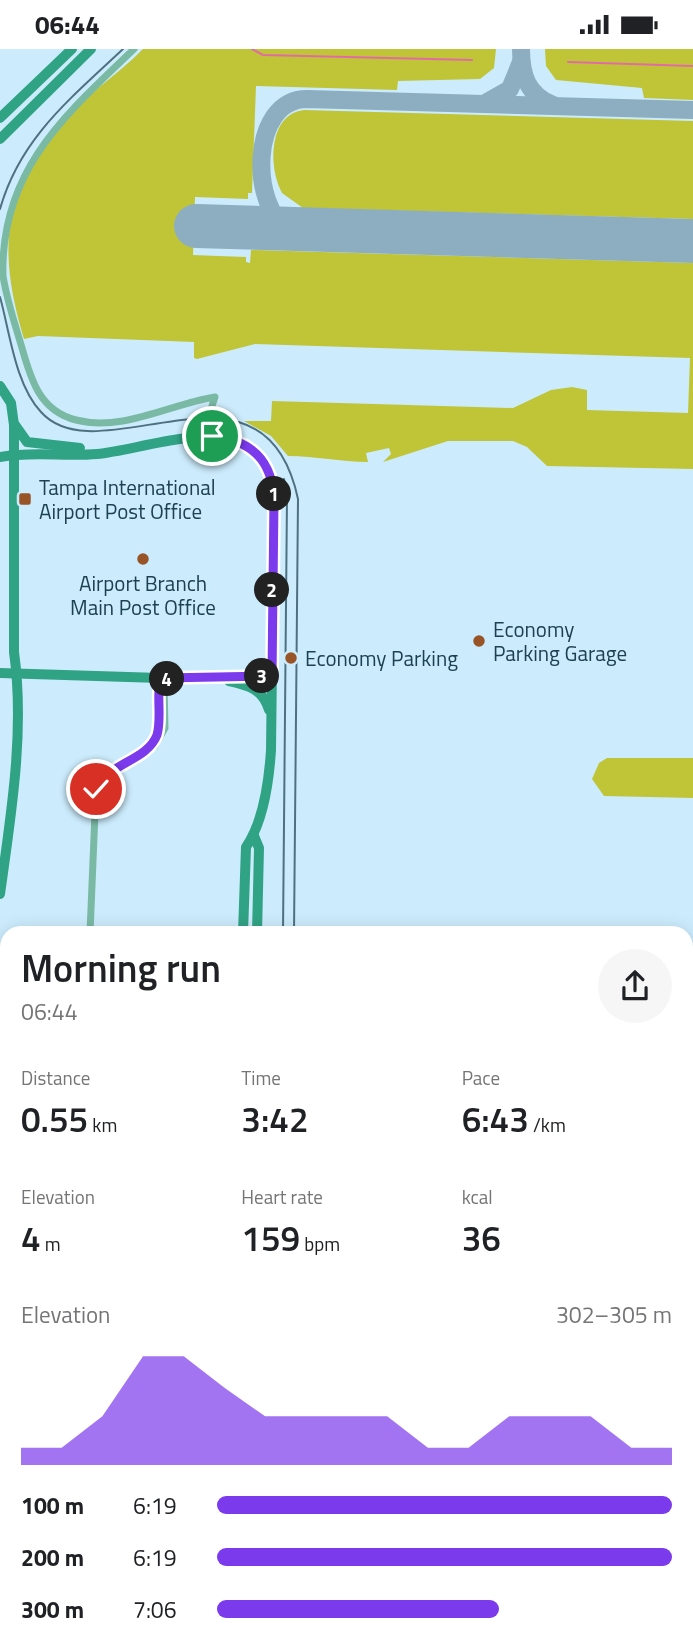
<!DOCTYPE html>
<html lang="en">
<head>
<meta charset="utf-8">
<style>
  body { margin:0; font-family:"Titillium Web",sans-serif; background:#f6f6f6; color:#202124; height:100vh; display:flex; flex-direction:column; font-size:26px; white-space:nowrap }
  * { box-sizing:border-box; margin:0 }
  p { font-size:23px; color:#757577 }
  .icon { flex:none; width:38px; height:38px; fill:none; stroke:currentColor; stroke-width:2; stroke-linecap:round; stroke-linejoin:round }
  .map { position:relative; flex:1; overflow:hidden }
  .details { position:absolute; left:0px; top:877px; width:693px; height:726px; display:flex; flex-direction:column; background:#fff; border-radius:21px 21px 0 0; box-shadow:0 4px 18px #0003 }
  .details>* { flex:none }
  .pin { position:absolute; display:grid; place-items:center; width:60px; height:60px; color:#fff; margin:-30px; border:4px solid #fff; border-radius:50%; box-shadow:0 2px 7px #0007 }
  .km { position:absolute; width:35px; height:35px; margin:-18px; border-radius:50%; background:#222; color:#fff; font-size:19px; line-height:35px; text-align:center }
  .round { display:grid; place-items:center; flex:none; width:74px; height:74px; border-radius:37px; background:#f6f6f6 }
  .summary { display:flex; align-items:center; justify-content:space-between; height:119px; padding:0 21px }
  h1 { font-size:38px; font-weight:600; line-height:52px }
  .metrics { display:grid; grid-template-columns:repeat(3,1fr); gap:10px; height:119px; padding:7px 21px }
  .metrics div { display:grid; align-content:center }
  .metrics b { font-size:35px; font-weight:600 }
  .metrics small { font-size:19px; font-weight:400 }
  .metrics p { font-size:19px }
  .chart { height:196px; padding:14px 21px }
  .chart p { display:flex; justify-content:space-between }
  .chart svg { width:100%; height:126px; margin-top:7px; fill:#7c3aed; opacity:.7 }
  ul { padding:0 21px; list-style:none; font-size:23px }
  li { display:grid; grid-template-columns:112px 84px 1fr; align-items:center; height:52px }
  li i { height:18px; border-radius:9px; background:#7c3aed }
  .status { display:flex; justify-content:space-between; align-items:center; height:49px; padding:0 35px; background:#fff; direction:ltr }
  .status svg { height:19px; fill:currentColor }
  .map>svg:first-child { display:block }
  .green { fill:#bfc536 }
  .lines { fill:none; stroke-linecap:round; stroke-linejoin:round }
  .stream { stroke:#e36ba5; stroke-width:2 }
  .canal { stroke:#e36ba5; stroke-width:7 }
  .taxiway { stroke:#8daec0; stroke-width:18 }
  .runway { stroke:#8daec0; stroke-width:44 }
  .street { stroke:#7abaa5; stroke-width:7 }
  .secondary { stroke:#31a385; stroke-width:10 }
  .primary { stroke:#088d71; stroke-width:10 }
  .highway { stroke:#0a7860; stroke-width:12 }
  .tram { stroke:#4e7182; stroke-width:2 }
  .route-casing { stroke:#fff; stroke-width:14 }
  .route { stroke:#7c3aed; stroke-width:9 }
  .poi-dot { fill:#985426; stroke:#ccecfd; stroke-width:2.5 }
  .labels { text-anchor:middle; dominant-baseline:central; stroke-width:7; stroke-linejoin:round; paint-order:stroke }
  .poi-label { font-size:21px; fill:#1d4152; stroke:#ccecfd; text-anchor:start }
</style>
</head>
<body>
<div class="status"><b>06:44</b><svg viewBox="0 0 49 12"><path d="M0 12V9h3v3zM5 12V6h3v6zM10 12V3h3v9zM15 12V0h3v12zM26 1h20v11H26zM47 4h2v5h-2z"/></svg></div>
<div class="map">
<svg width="693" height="1602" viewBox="0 0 693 1602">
  <rect width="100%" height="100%" fill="#ccecfd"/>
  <g class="green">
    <path d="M143,0h353l-2,19 -14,11 -82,2 -1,9 -141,-4 -4,107h-4v6l-53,-2 -2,58 53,2v5l4,1 1,-13h4l438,13v206l-146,-3 -20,-19 -14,-6h-65l-65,21 8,-8 -2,-6 -23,5 2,9c-27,0 -53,-6 -80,-6l-17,-20 -27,-15h27l1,-20 241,7 38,-18 21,-3 15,3v20l101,3 2,-55 -435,-14 -58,15 -3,-1v-16l-156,-6 -14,3c-24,-80 -24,-137 27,-207 21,-27 66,-56 92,-83z"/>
    <polygon points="545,0 693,0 693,51 644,49 642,39 556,31 546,17"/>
    <path d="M304,61l389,11v98l-390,-11 -21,-15c-14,-25 -14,-79 22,-83z"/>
    <polygon points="607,709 693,709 693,749 604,747 592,730 599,714"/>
  </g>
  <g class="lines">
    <g class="stream">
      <polyline points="252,0 263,6 472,11"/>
      <polyline points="568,13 693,17"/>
    </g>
    <g class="canal">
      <polyline points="0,1240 7,1240"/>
      <polyline points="686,1292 693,1292"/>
    </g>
    <g class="taxiway">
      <path d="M521,0c0,25 6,46 32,56"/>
      <polyline points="487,53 510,40 521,13"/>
      <path d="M289,180c-39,-20 -40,-130 18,-130l386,11"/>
    </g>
    <polyline class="runway" points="196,177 693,192"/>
    <g class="street">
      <path d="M134,0c-68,65 -134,121 -131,227 4,25 12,48 19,72 9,32 18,63 54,72 47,12 94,-16 139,-23l-4,12 1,27"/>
      <polyline points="155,697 165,679 164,634"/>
      <polyline points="90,884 96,740 111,721 152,694 158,681 158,642 164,636"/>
      <polyline points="545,1602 546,1596"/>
    </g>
    <g class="secondary">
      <polyline points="0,69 72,0"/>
      <polyline points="0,90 91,0"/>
      <path d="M0,337l11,17 3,22v227c11,79 -3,163 -14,242"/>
      <polyline points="15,376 27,393 80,399"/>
      <path d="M0,408c33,-6 64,0 97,-3 59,-6 173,-55 177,45l-3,251c-2,31 -7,71 -25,97l-3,86"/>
      <polyline points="0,624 160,629 272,627"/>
      <path d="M229,632c19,4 34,8 40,29"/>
      <polyline points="254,787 259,799 257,884"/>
      <polyline points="644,1602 645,1596"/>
    </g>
    <g class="primary">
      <polyline points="686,1321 693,1321"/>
      <polyline points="686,1348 693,1348"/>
    </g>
    <g class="highway">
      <polyline points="0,1103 7,1136"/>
      <polyline points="0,1169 7,1192"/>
      <polyline points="0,1316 7,1346"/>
      <polyline points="0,1436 7,1442"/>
      <polyline points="0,1519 7,1551"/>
      <polyline points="0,1579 7,1574"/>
      <polyline points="0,1585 7,1591"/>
      <polyline points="14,1596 22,1602"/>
      <polyline points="106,1596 109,1602"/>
      <polyline points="116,1596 119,1602"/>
    </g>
    <g class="tram">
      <path d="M0,160c20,-71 71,-111 123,-160"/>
      <path d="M0,248c10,36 15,87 41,115 59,66 223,-73 257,87l-4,434"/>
      <polyline points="283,884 287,448 284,430"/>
    </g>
  </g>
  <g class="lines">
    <g class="route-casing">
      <path id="route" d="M96,740c12,-26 51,-28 61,-54 4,-13 1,-31 2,-44l5,-6v-7l108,-2 2,-177c-2,-40 -24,-59 -62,-63"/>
    </g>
    <use href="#route" class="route"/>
  </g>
  <g class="poi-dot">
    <rect x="18" y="443" width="14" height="14" rx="3.5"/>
    <circle cx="143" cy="510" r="7"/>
    <circle cx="479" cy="592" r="7"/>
    <circle cx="291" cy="609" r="7"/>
  </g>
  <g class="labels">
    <g class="poi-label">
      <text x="39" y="438">Tampa International<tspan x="39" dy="24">Airport Post Office</tspan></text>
      <text x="143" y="534" text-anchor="middle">Airport Branch<tspan x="143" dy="24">Main Post Office</tspan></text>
      <text x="493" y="580">Economy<tspan x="493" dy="24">Parking Garage</tspan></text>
      <text x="305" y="609">Economy Parking</text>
    </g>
  </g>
</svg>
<div class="pin" style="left:212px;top:387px;background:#1e9e55"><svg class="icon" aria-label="arrive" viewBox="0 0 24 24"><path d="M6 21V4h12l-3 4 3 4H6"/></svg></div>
<div class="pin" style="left:96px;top:740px;background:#d93025"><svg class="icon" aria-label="check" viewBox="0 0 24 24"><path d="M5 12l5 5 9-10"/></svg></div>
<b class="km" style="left:274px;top:445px">1</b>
<b class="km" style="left:272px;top:541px">2</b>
<b class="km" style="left:262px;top:627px">3</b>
<b class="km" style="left:167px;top:630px">4</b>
<section class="details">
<div class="summary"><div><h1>Morning run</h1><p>06:44</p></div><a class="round"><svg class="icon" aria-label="share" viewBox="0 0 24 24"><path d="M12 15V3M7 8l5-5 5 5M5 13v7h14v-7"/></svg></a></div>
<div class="metrics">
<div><p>Distance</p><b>0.55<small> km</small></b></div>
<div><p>Time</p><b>3:42</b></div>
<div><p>Pace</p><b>6:43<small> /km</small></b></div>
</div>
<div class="metrics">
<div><p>Elevation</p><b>4<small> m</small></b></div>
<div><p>Heart rate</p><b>159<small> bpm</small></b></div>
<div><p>kcal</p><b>36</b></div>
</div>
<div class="chart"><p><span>Elevation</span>302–305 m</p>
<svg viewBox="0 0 160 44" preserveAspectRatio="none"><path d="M0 44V38L10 38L20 27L30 6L40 6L50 17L60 27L70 27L80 27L90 27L100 38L110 38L120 27L130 27L140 27L150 38L160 38V44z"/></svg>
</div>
<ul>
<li><b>100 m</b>6:19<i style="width:100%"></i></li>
<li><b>200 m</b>6:19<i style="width:100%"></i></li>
<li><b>300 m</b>7:06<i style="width:62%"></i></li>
</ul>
</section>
</div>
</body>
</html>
